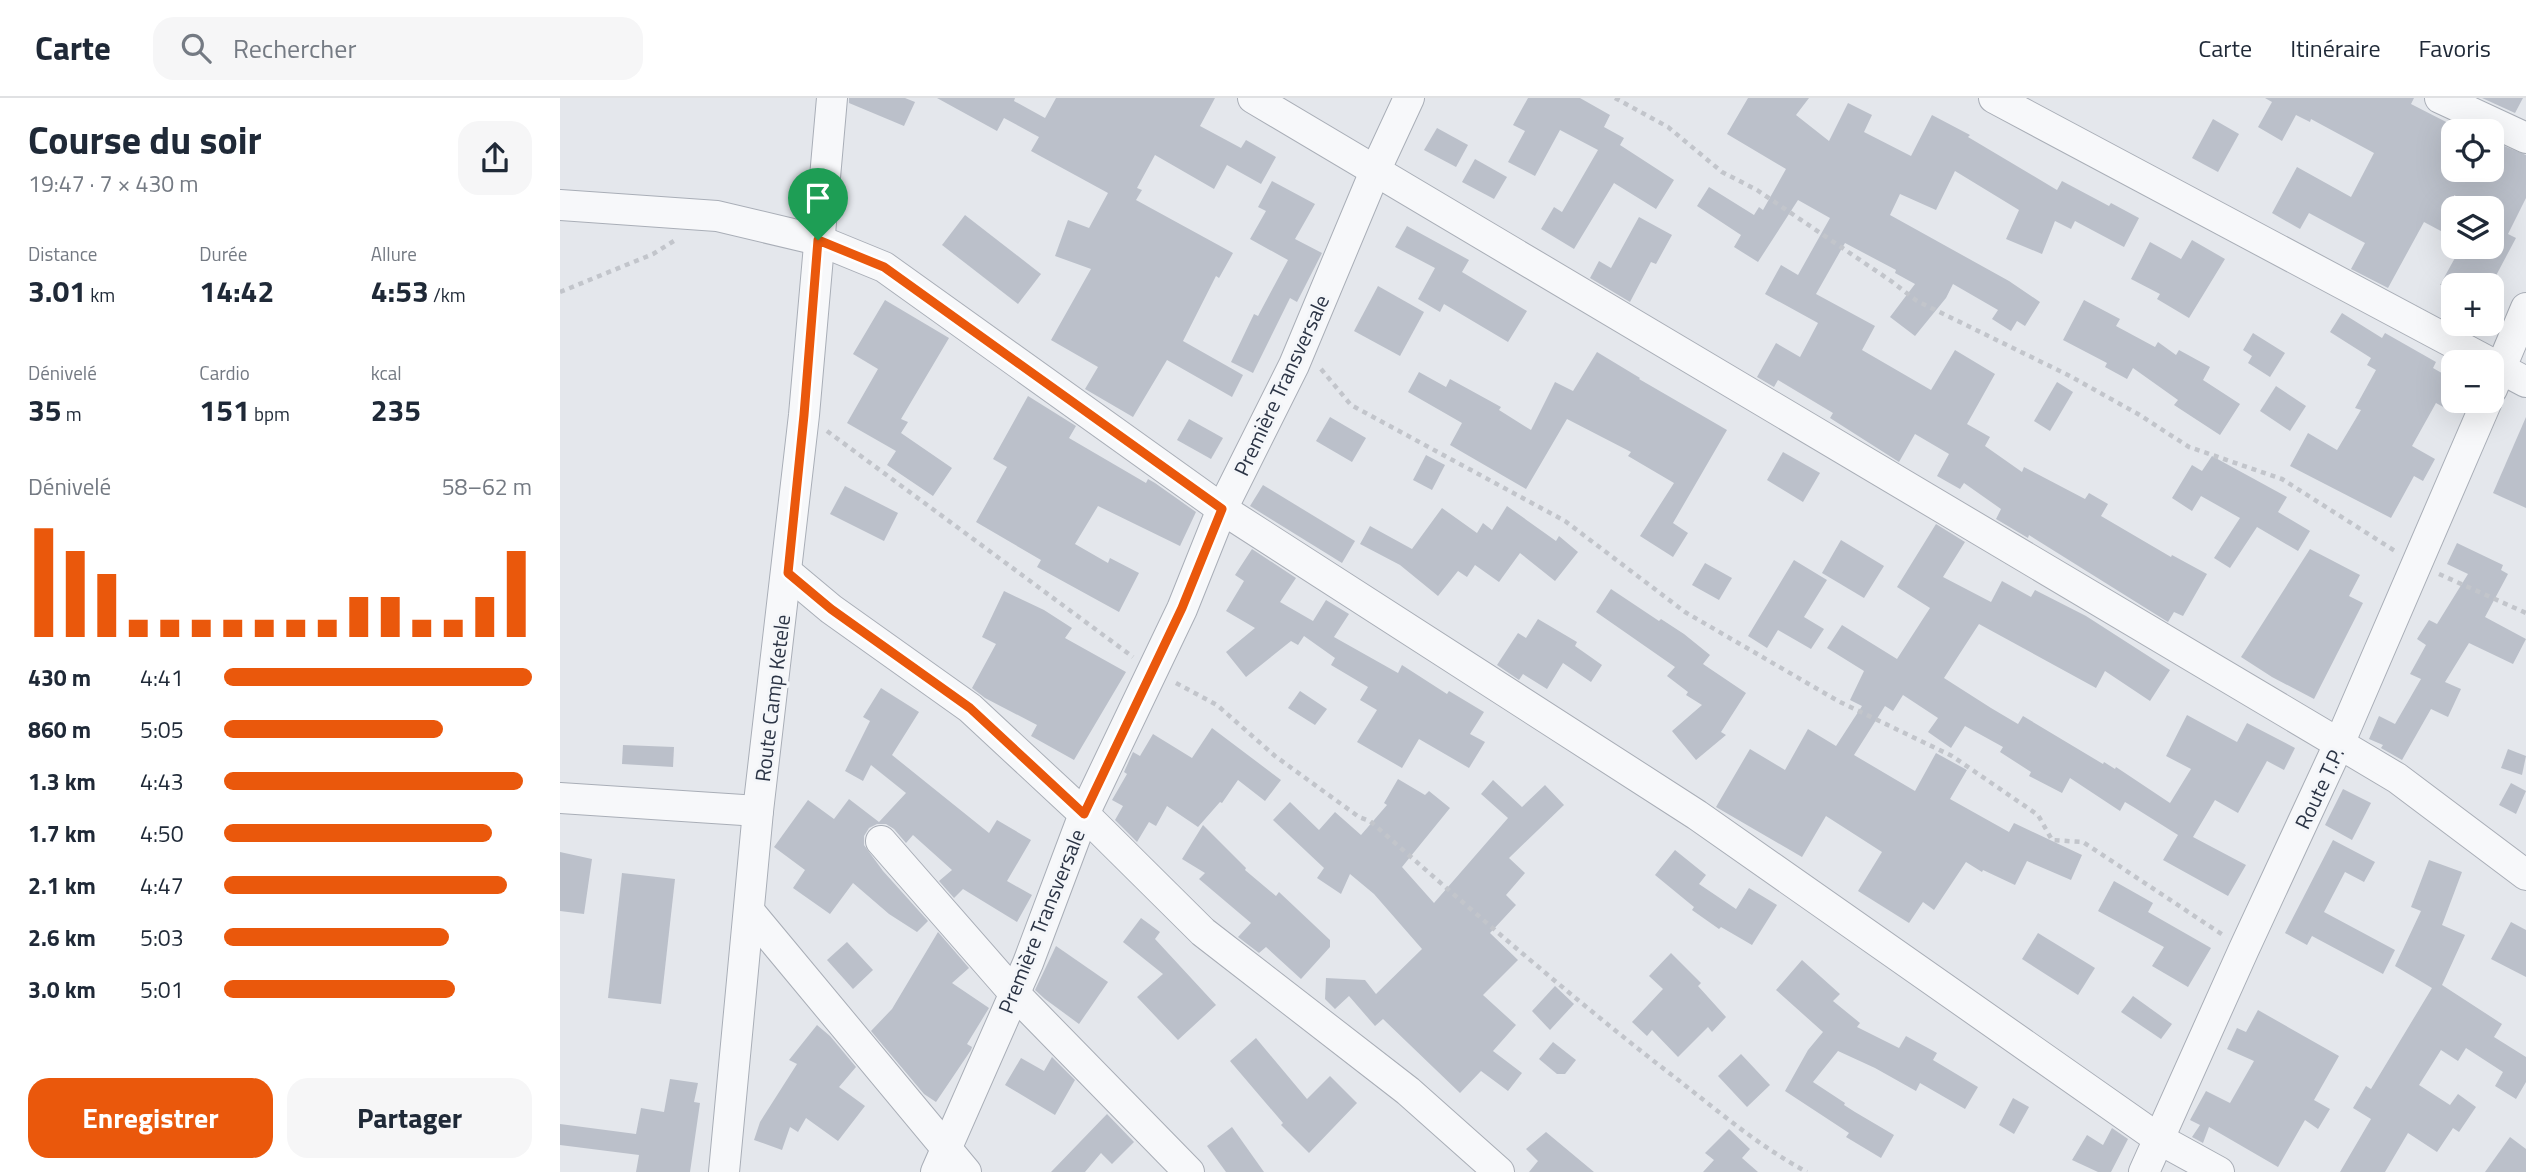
<!DOCTYPE html>
<html lang="fr">
<head>
<meta charset="utf-8">
<style>
  body { margin:0; font-family:"Titillium Web",sans-serif; background:#f6f6f7; color:#1f2937; height:100vh; display:flex; flex-direction:column; font-size:26px; white-space:nowrap }
  * { box-sizing:border-box; margin:0 }
  p { font-size:23px; color:#747a83 }
  .icon { flex:none; width:38px; height:38px; fill:none; stroke:currentColor; stroke-width:2; stroke-linecap:round; stroke-linejoin:round }
  .map { position:relative; flex:1; overflow:hidden }
  .sheet { display:flex; flex-direction:column; background:#fff; width:560px }
  .sheet>* { flex:none }
  .fabs { position:absolute; left:1881px; top:21px; display:grid; gap:14px }
  .fabs a { display:grid; place-items:center; width:63px; height:63px; border-radius:14px; background:#fff; box-shadow:0 7px 28px #0002; font-size:35px }
  .pin { position:absolute; display:grid; place-items:center; width:60px; height:60px; color:#fff; margin:-72px -30px; border-radius:50% 50% 50% 0; rotate:-45deg; box-shadow:0 0 7px #0007 }
  .pin .icon { rotate:45deg }
  .round { display:grid; place-items:center; flex:none; width:74px; height:74px; border-radius:21px; background:#f6f6f7 }
  .headline { display:flex; align-items:center; justify-content:space-between; height:119px; padding:0 28px }
  h1 { font-size:38px; font-weight:700; line-height:52px }
  .metrics { display:grid; grid-template-columns:repeat(3,1fr); gap:10px; height:119px; padding:7px 28px }
  .metrics div { display:grid; align-content:center }
  .metrics b { font-size:30px; font-weight:700 }
  .metrics small { font-size:19px; font-weight:400 }
  .metrics p { font-size:19px }
  .chart { height:196px; padding:14px 28px }
  .chart p { display:flex; justify-content:space-between }
  .chart svg { width:100%; height:126px; margin-top:7px; stroke:#ea580c; stroke-width:6 }
  .cta { display:flex; gap:14px; margin-top:auto; padding:14px 28px }
  .cta a { flex:1; height:80px; border-radius:21px; background:#ea580c; color:#fff; font-size:28px; font-weight:700; line-height:80px; text-align:center }
  .cta a+a { background:#f6f6f7; color:#1f2937 }
  ul { padding:0 28px; list-style:none; font-size:23px }
  li { display:grid; grid-template-columns:112px 84px 1fr; align-items:center; height:52px }
  li i { height:18px; border-radius:9px; background:#ea580c }
  header { display:flex; align-items:center; gap:42px; box-sizing:border-box; height:98px; padding:0 35px; background:#fff; border-bottom:2px solid #e0e1e3 }
  header strong { font-size:33px }
  nav { display:flex; gap:38px; margin-inline-start:auto; font-size:24px }
  .search { width:490px; height:63px; background:#f6f6f7; display:flex; align-items:center; gap:18px; box-sizing:border-box; padding:0 24px; border-radius:21px; color:#747a83; font-size:26px }
  main { display:flex; flex:1; min-height:0 }
  .map>svg:first-child { display:block }
  .building { fill:#bbc0ca }
  .lines { fill:none; stroke-linecap:round; stroke-linejoin:round }
  .minor-casing { stroke:#a9aeb7; stroke-width:32 }
  .path { stroke:#c2c5cb; stroke-width:4.5; stroke-dasharray:5 5; stroke-linecap:butt }
  .minor { stroke:#f7f8fa; stroke-width:30 }
  .route-casing { stroke:#fff; stroke-width:14 }
  .route { stroke:#ea580c; stroke-width:9 }
  .labels { text-anchor:middle; dominant-baseline:central; stroke-width:6; stroke-linejoin:round; paint-order:stroke }
  .street-label { font-size:21px; fill:#2b3445; stroke:#f4f6f9 }
</style>
</head>
<body>
<header>
<strong>Carte</strong>
<div class="search"><svg class="icon" aria-label="search" viewBox="0 0 24 24"><circle cx="10" cy="10" r="6"/><path d="M15 15l6 6"/></svg>Rechercher</div>
<nav><a>Carte</a><a>Itinéraire</a><a>Favoris</a></nav>
</header>
<main>
<section class="sheet">
<div class="headline"><div><h1>Course du soir</h1><p>19:47 · 7 × 430 m</p></div><a class="round"><svg class="icon" aria-label="share" viewBox="0 0 24 24"><path d="M12 15V3M7 8l5-5 5 5M5 13v7h14v-7"/></svg></a></div>
<div class="metrics">
<div><p>Distance</p><b>3.01<small> km</small></b></div>
<div><p>Durée</p><b>14:42</b></div>
<div><p>Allure</p><b>4:53<small> /km</small></b></div>
</div>
<div class="metrics">
<div><p>Dénivelé</p><b>35<small> m</small></b></div>
<div><p>Cardio</p><b>151<small> bpm</small></b></div>
<div><p>kcal</p><b>235</b></div>
</div>
<div class="chart"><p><span>Dénivelé</span>58–62 m</p>
<svg viewBox="0 0 160 44" preserveAspectRatio="none"><path d="M5 44V6M15 44V14M25 44V22M35 44V38M45 44V38M55 44V38M65 44V38M75 44V38M85 44V38M95 44V38M105 44V30M115 44V30M125 44V38M135 44V38M145 44V30M155 44V14"/></svg>
</div>
<ul>
<li><b>430 m</b>4:41<i style="width:100%"></i></li>
<li><b>860 m</b>5:05<i style="width:71%"></i></li>
<li><b>1.3 km</b>4:43<i style="width:97%"></i></li>
<li><b>1.7 km</b>4:50<i style="width:87%"></i></li>
<li><b>2.1 km</b>4:47<i style="width:92%"></i></li>
<li><b>2.6 km</b>5:03<i style="width:73%"></i></li>
<li><b>3.0 km</b>5:01<i style="width:75%"></i></li>
</ul>
<div class="cta"><a>Enregistrer</a><a>Partager</a></div>
</section>
<div class="map">
<svg width="1966" height="1074" viewBox="0 0 1966 1074">
  <rect width="100%" height="100%" fill="#e4e7ec"/>
  <g class="building">
    <polygon points="289,0 345,0 355,4 344,28 289,5"/>
    <polygon points="377,0 455,0 454,3 485,20 496,0 655,0 640,28 681,50 686,42 716,59 701,86 667,67 654,91 595,57 577,90 582,92 576,102 673,155 659,180 656,178 623,243 683,277 672,299 607,262 573,319 525,291 538,269 491,242 531,171 495,158 508,122 529,130 548,95 471,53 479,39 444,20 437,33"/>
    <polygon points="968,0 1020,0 1050,17 1044,29 1064,40 1060,47 1114,82 1096,111 1054,85 1014,151 981,131 994,109 1002,114 1038,52 1000,32 975,78 948,64 965,33 953,27"/>
    <polygon points="1188,0 1249,0 1236,17 1269,43 1288,5 1312,17 1304,34 1351,58 1372,17 1410,37 1408,39 1497,92 1502,83 1549,108 1551,105 1579,120 1564,149 1515,123 1511,131 1495,123 1482,156 1446,141 1459,112 1395,73 1376,112 1340,96 1330,117 1449,183 1480,204 1465,228 1457,223 1451,233 1432,221 1438,212 1393,186 1386,200 1355,238 1330,219 1355,186 1335,175 1336,172 1285,145 1256,196 1315,228 1302,252 1371,292 1395,252 1435,276 1407,326 1430,339 1425,348 1462,374 1464,369 1525,401 1529,395 1548,406 1541,418 1611,459 1612,457 1647,476 1623,518 1614,514 1608,524 1469,437 1468,440 1436,421 1441,411 1404,385 1400,391 1377,378 1389,356 1355,336 1339,364 1270,320 1273,315 1218,282 1214,289 1197,279 1216,245 1240,259 1258,225 1205,196 1221,167 1238,177 1270,120 1238,102 1198,164 1174,149 1181,137 1137,108 1149,89 1194,117 1199,109 1203,112 1226,71 1167,36"/>
    <polygon points="1705,0 1854,0 1851,6 1894,28 1894,30 1895,26 1910,33 1894,33 1894,72 1932,72 1932,43 1966,57 1966,100 1948,136 1956,140 1931,187 1880,187 1901,149 1932,149 1932,110 1919,110 1894,97 1894,140 1864,124 1828,190 1791,171 1805,145 1749,115 1740,131 1712,115 1737,69 1791,99 1814,55 1751,21 1750,24 1736,17 1722,43 1698,29 1712,4"/>
    <polygon points="1922,0 1963,0 1955,15"/>
    <polygon points="1653,21 1679,36 1658,74 1632,60"/>
    <polygon points="877,30 908,47 896,69 864,52"/>
    <polygon points="915,61 947,79 934,101 902,84"/>
    <polygon points="712,83 755,106 735,141 762,155 737,204 730,200 693,275 671,264 694,216 698,218 728,162 690,141 706,113 698,109"/>
    <polygon points="405,117 481,176 458,206 382,147"/>
    <polygon points="1079,119 1112,137 1096,166 1091,164 1070,204 1030,180 1039,163 1051,170"/>
    <polygon points="847,128 909,162 902,174 967,213 948,244 884,206 880,214 858,201 875,170 835,149"/>
    <polygon points="1632,142 1665,161 1629,220 1597,201 1600,196 1571,181 1590,144 1621,161"/>
    <polygon points="818,188 864,214 840,258 794,233"/>
    <polygon points="325,202 389,240 341,321 348,324 341,335 392,370 373,398 327,367 336,353 287,325 318,271 293,256"/>
    <polygon points="1524,202 1560,221 1556,228 1595,249 1598,244 1616,257 1619,252 1650,269 1643,282 1680,306 1660,337 1614,307 1618,302 1573,270 1567,281 1545,269 1547,265 1503,242"/>
    <polygon points="1782,215 1822,240 1825,235 1876,264 1873,270 1894,282 1894,315 1876,305 1852,348 1875,361 1863,383 1854,378 1831,420 1730,368 1748,335 1777,352 1801,312 1795,310 1816,272 1807,267 1811,260 1770,234"/>
    <polygon points="1693,235 1725,255 1710,279 1688,265 1692,258 1683,252"/>
    <polygon points="1037,254 1080,280 1079,281 1167,332 1113,425 1128,435 1113,459 1080,438 1114,385 1068,358 1071,354 1007,321 966,391 890,347 902,325 848,294 859,274 886,289 890,281 941,309 939,312 971,332 995,284 1013,293"/>
    <polygon points="1497,284 1513,294 1490,333 1474,323"/>
    <polygon points="1716,288 1746,308 1730,333 1700,313"/>
    <polygon points="468,298 516,328 509,340 586,385 588,381 595,385 636,414 620,448 538,408 515,446 548,465 550,460 579,475 559,514 477,469 481,462 416,424 447,369 433,361"/>
    <polygon points="770,319 806,340 792,364 756,343"/>
    <polygon points="1966,319 1966,410 1933,395"/>
    <polygon points="629,321 663,340 651,361 617,342"/>
    <polygon points="1223,354 1260,375 1243,404 1207,382"/>
    <polygon points="866,357 885,367 872,392 853,382"/>
    <polygon points="1652,358 1727,399 1718,414 1750,433 1738,453 1697,429 1670,470 1654,460 1680,420 1641,398 1632,413 1612,400 1632,367 1642,373"/>
    <polygon points="703,387 795,443 782,465 690,408"/>
    <polygon points="285,388 338,415 324,443 270,416"/>
    <polygon points="947,408 996,443 999,438 1018,454 995,483 960,455 939,484 915,467 907,479 898,473 878,498 840,467 800,446 810,428 852,451 882,410 917,435 923,425 932,432"/>
    <polygon points="1376,426 1405,444 1383,479 1431,504 1442,483 1471,499 1475,492 1526,518 1610,572 1590,603 1545,573 1536,590 1419,526 1384,580 1431,610 1458,626 1463,618 1543,666 1544,664 1555,671 1556,669 1610,705 1631,671 1606,658 1627,617 1677,644 1687,625 1735,650 1724,672 1707,663 1678,715 1655,702 1633,739 1686,767 1668,798 1603,762 1618,737 1575,710 1565,704 1560,713 1510,680 1502,695 1469,678 1471,674 1440,654 1443,649 1405,628 1391,650 1368,634 1378,620 1343,597 1333,613 1325,608 1294,657 1355,693 1376,655 1407,672 1390,701 1449,734 1454,725 1522,757 1511,782 1467,763 1455,787 1423,772 1422,774 1406,764 1374,812 1363,804 1349,825 1298,793 1322,754 1266,718 1242,759 1156,709 1190,651 1225,672 1248,631 1276,648 1302,608 1290,602 1304,573 1267,550 1282,527 1337,561 1370,510 1337,489"/>
    <polygon points="1281,442 1324,468 1304,500 1262,475"/>
    <polygon points="1897,445 1943,467 1941,472 1948,476 1925,519 1966,541 1953,566 1909,545 1885,584 1901,591 1888,619 1871,611 1842,662 1821,650 1823,647 1809,641 1819,618 1835,626 1861,581 1850,576 1866,547 1857,541 1869,522 1877,526 1908,476 1887,466"/>
    <polygon points="692,451 736,480 720,504 753,523 766,502 789,516 774,539 838,575 842,567 887,596 889,593 924,614 910,636 925,644 909,670 859,641 842,670 797,644 817,612 800,602 808,589 771,567 775,560 744,538 738,547 731,543 686,579 666,554 695,530 666,513 684,483 675,477"/>
    <polygon points="1750,451 1800,477 1789,498 1803,505 1754,601 1712,579 1681,559"/>
    <polygon points="1234,462 1267,482 1244,519 1264,531 1251,551 1218,532 1207,550 1188,538"/>
    <polygon points="1145,465 1172,480 1159,502 1132,487"/>
    <polygon points="1051,491 1099,523 1101,521 1124,536 1150,557 1143,566 1186,595 1161,634 1166,637 1136,662 1112,633 1142,607 1126,597 1128,594 1107,578 1115,569 1036,514"/>
    <polygon points="444,493 484,512 512,530 505,540 566,574 514,662 471,638 477,627 425,600 412,590 436,546 422,539"/>
    <polygon points="978,521 1017,544 1015,548 1042,567 1031,584 1003,565 987,591 963,576 959,582 937,567 958,535 966,540"/>
    <polygon points="321,590 359,614 332,657 429,735 437,722 471,742 447,783 472,797 457,824 403,791 394,800 379,783 392,772 353,737 346,745 334,731 326,726 317,726 309,730 304,738 304,747 323,773 368,823 357,834 329,816 293,785 270,816 233,790 245,772 214,749 248,702 274,721 289,701 319,724 346,695 311,667 303,683 285,673 310,623 303,619"/>
    <polygon points="740,593 767,611 755,627 728,610"/>
    <polygon points="652,630 721,682 705,703 678,682 662,705 660,704 638,729 607,708 596,728 589,724 577,744 555,722 563,708 552,702 567,676 564,674 573,654 580,658 593,636 632,660"/>
    <polygon points="63,647 114,649 113,669 62,666"/>
    <polygon points="1948,651 1966,658 1962,677 1941,670"/>
    <polygon points="838,681 865,697 869,693 890,710 842,769 874,805 948,720 921,696 933,682 962,709 985,687 1004,707 949,760 965,775 946,797 956,807 930,835 958,862 923,897 956,927 933,953 962,975 948,993 921,973 900,995 823,921 815,928 789,898 775,911 765,901 766,880 805,882 816,896 862,851 814,796 790,776 781,796 757,780 764,770 713,722 730,704 759,732 775,714 801,737 827,707 824,705"/>
    <polygon points="1951,685 1966,693 1956,716 1939,707"/>
    <polygon points="1783,691 1811,705 1792,742 1765,727"/>
    <polygon points="643,727 686,770 685,772 716,798 719,794 770,842 770,849 741,881 706,849 699,855 678,839 691,825 639,781 645,775 622,761"/>
    <polygon points="1773,742 1815,764 1804,784 1785,774 1764,814 1835,852 1823,876 1752,838 1747,847 1725,835"/>
    <polygon points="1115,752 1146,777 1139,786 1176,811 1189,790 1217,807 1192,847 1161,829 1159,831 1132,812 1134,809 1095,777"/>
    <polygon points="0,754 32,761 24,816 0,813"/>
    <polygon points="1869,762 1902,774 1882,827 1905,837 1882,887 1942,926 1934,939 1966,959 1966,984 1956,1001 1935,988 1943,974 1906,950 1898,963 1881,952 1859,987 1890,1007 1898,996 1916,1009 1899,1034 1893,1030 1877,1054 1848,1035 1825,1074 1780,1074 1811,1021 1793,1010 1806,988 1811,991 1872,890 1835,868 1861,813 1851,809"/>
    <polygon points="62,775 115,781 101,906 48,900"/>
    <polygon points="1554,783 1593,805 1588,814 1651,850 1628,889 1592,868 1604,849 1538,813"/>
    <polygon points="581,820 600,834 595,841 656,907 618,942 577,899 603,876 563,844"/>
    <polygon points="1951,824 1966,832 1966,879 1931,861"/>
    <polygon points="378,834 409,870 392,885 429,910 407,946 412,949 411,952 376,1004 364,996 311,933 332,911"/>
    <polygon points="1478,835 1535,870 1518,897 1462,861"/>
    <polygon points="287,844 313,872 293,891 267,862"/>
    <polygon points="496,848 548,884 519,926 485,901 475,892"/>
    <polygon points="1111,855 1141,885 1138,888 1166,919 1152,934 1148,929 1118,959 1092,932 1087,938 1072,924 1103,891 1089,878"/>
    <polygon points="1242,862 1280,896 1273,903 1300,925 1297,929 1339,950 1346,938 1377,955 1373,962 1418,989 1405,1011 1360,985 1356,993 1315,970 1278,953 1253,984 1285,1005 1284,1007 1295,1014 1334,1037 1321,1060 1286,1039 1289,1035 1225,993 1248,952 1263,934 1216,892"/>
    <polygon points="995,888 1014,906 990,932 972,913"/>
    <polygon points="1573,898 1612,926 1601,941 1561,914"/>
    <polygon points="1698,912 1779,958 1754,1002 1770,1011 1758,1031 1745,1022 1718,1069 1649,1029 1643,1045 1632,1039 1640,1027 1630,1022 1646,993 1670,1005 1694,963 1667,951 1677,930 1686,934"/>
    <polygon points="257,927 270,938 296,969 279,989 305,1008 278,1043 246,1020 238,1034 230,1029 222,1052 194,1042 200,1024 237,966 229,962"/>
    <polygon points="696,940 747,1001 770,978 797,1005 749,1055 721,1027 723,1025 670,963"/>
    <polygon points="993,944 1016,962 1005,976 997,976 979,961"/>
    <polygon points="1181,956 1210,987 1187,1009 1158,978"/>
    <polygon points="492,959 515,982 495,1017 445,987 461,960 484,973"/>
    <polygon points="110,981 138,985 134,1004 140,1005 130,1074 76,1074 79,1057 0,1047 0,1026 76,1036 81,1010 104,1014"/>
    <polygon points="1453,1000 1469,1009 1454,1036 1439,1027"/>
    <polygon points="547,1016 574,1044 552,1066 541,1055 525,1074 491,1074"/>
    <polygon points="672,1029 704,1074 666,1074 647,1048"/>
    <polygon points="1552,1030 1568,1041 1551,1074 1538,1074 1512,1062 1527,1037 1543,1047"/>
    <polygon points="1169,1031 1190,1051 1182,1060 1198,1074 1143,1074 1154,1062 1145,1055"/>
    <polygon points="986,1034 1034,1074 969,1074 978,1063 966,1051"/>
    <polygon points="1950,1039 1966,1051 1966,1074 1925,1074"/>
  </g>
  <g class="lines">
    <g class="minor-casing">
      <g id="minor">
        <polyline points="693,0 1837,680 1966,777"/>
        <polyline points="1434,0 1929,264"/>
        <polyline points="1880,0 1966,40"/>
        <polyline points="0,107 157,118 258,142 324,169 662,411 1137,717 1599,1041 1659,1074"/>
        <polyline points="1932,266 1966,284"/>
        <polyline points="1932,291 1966,210"/>
        <polyline points="228,475 271,511 410,610 524,716 643,834 848,993 939,1074"/>
        <polyline points="0,700 198,713"/>
        <polyline points="321,743 454,895 629,1074"/>
        <polyline points="189,813 406,1074"/>
        <polyline points="164,1074 198,713 244,317 272,0"/>
        <polyline points="376,1074 468,865 524,716 622,511 662,411 734,267 816,71 849,0"/>
        <polyline points="1584,1074 1684,851 1779,646 1927,303"/>
      </g>
    </g>
    <g class="path">
      <polyline points="1055,0 1108,29 1162,74 1197,92 1331,183 1357,203 1508,277 1578,316 1629,349 1722,381 1835,453"/>
      <polyline points="0,194 93,156 117,141"/>
      <polyline points="761,271 791,307 1005,423 1125,514 1278,603 1392,658 1478,717 1492,742 1523,744 1663,837"/>
      <polyline points="267,333 573,559"/>
      <polyline points="1879,476 1966,515"/>
      <path d="M616,585l41,22 58,51 84,61 11,4c99,87 198,174 303,255 43,33 85,70 134,96"/>
    </g>
    <use href="#minor" class="minor"/>
  </g>
  <g class="lines">
    <g class="route-casing">
      <polygon id="route" points="258,142 324,169 662,411 622,510 524,716 410,610 271,511 228,475 244,317"/>
    </g>
    <use href="#route" class="route"/>
  </g>
  <g class="labels">
    <g class="street-label">
      <text transform="translate(721 287) rotate(-65)">Première Transversale</text>
      <text transform="translate(212 600) rotate(-83)">Route Camp Ketele</text>
      <text transform="translate(1759 690) rotate(-65)">Route T.P.</text>
      <text transform="translate(481 823) rotate(-68)">Première Transversale</text>
    </g>
  </g>
</svg>
<div class="fabs">
<a><svg class="icon" aria-label="locate" viewBox="0 0 24 24"><circle cx="12" cy="12" r="6"/><path d="M12 2v4M12 18v4M2 12h4M18 12h4"/></svg></a>
<a><svg class="icon" aria-label="layers" viewBox="0 0 24 24"><path d="M12 4l9 5-9 5-9-5zM3 14l9 5 9-5"/></svg></a>
<a>+</a>
<a>−</a>
</div>
<div class="pin" style="left:258px;top:142px;background:#1e9e55"><svg class="icon" aria-label="arrive" viewBox="0 0 24 24"><path d="M6 21V4h12l-3 4 3 4H6"/></svg></div>
</div>
</main>
</body>
</html>
